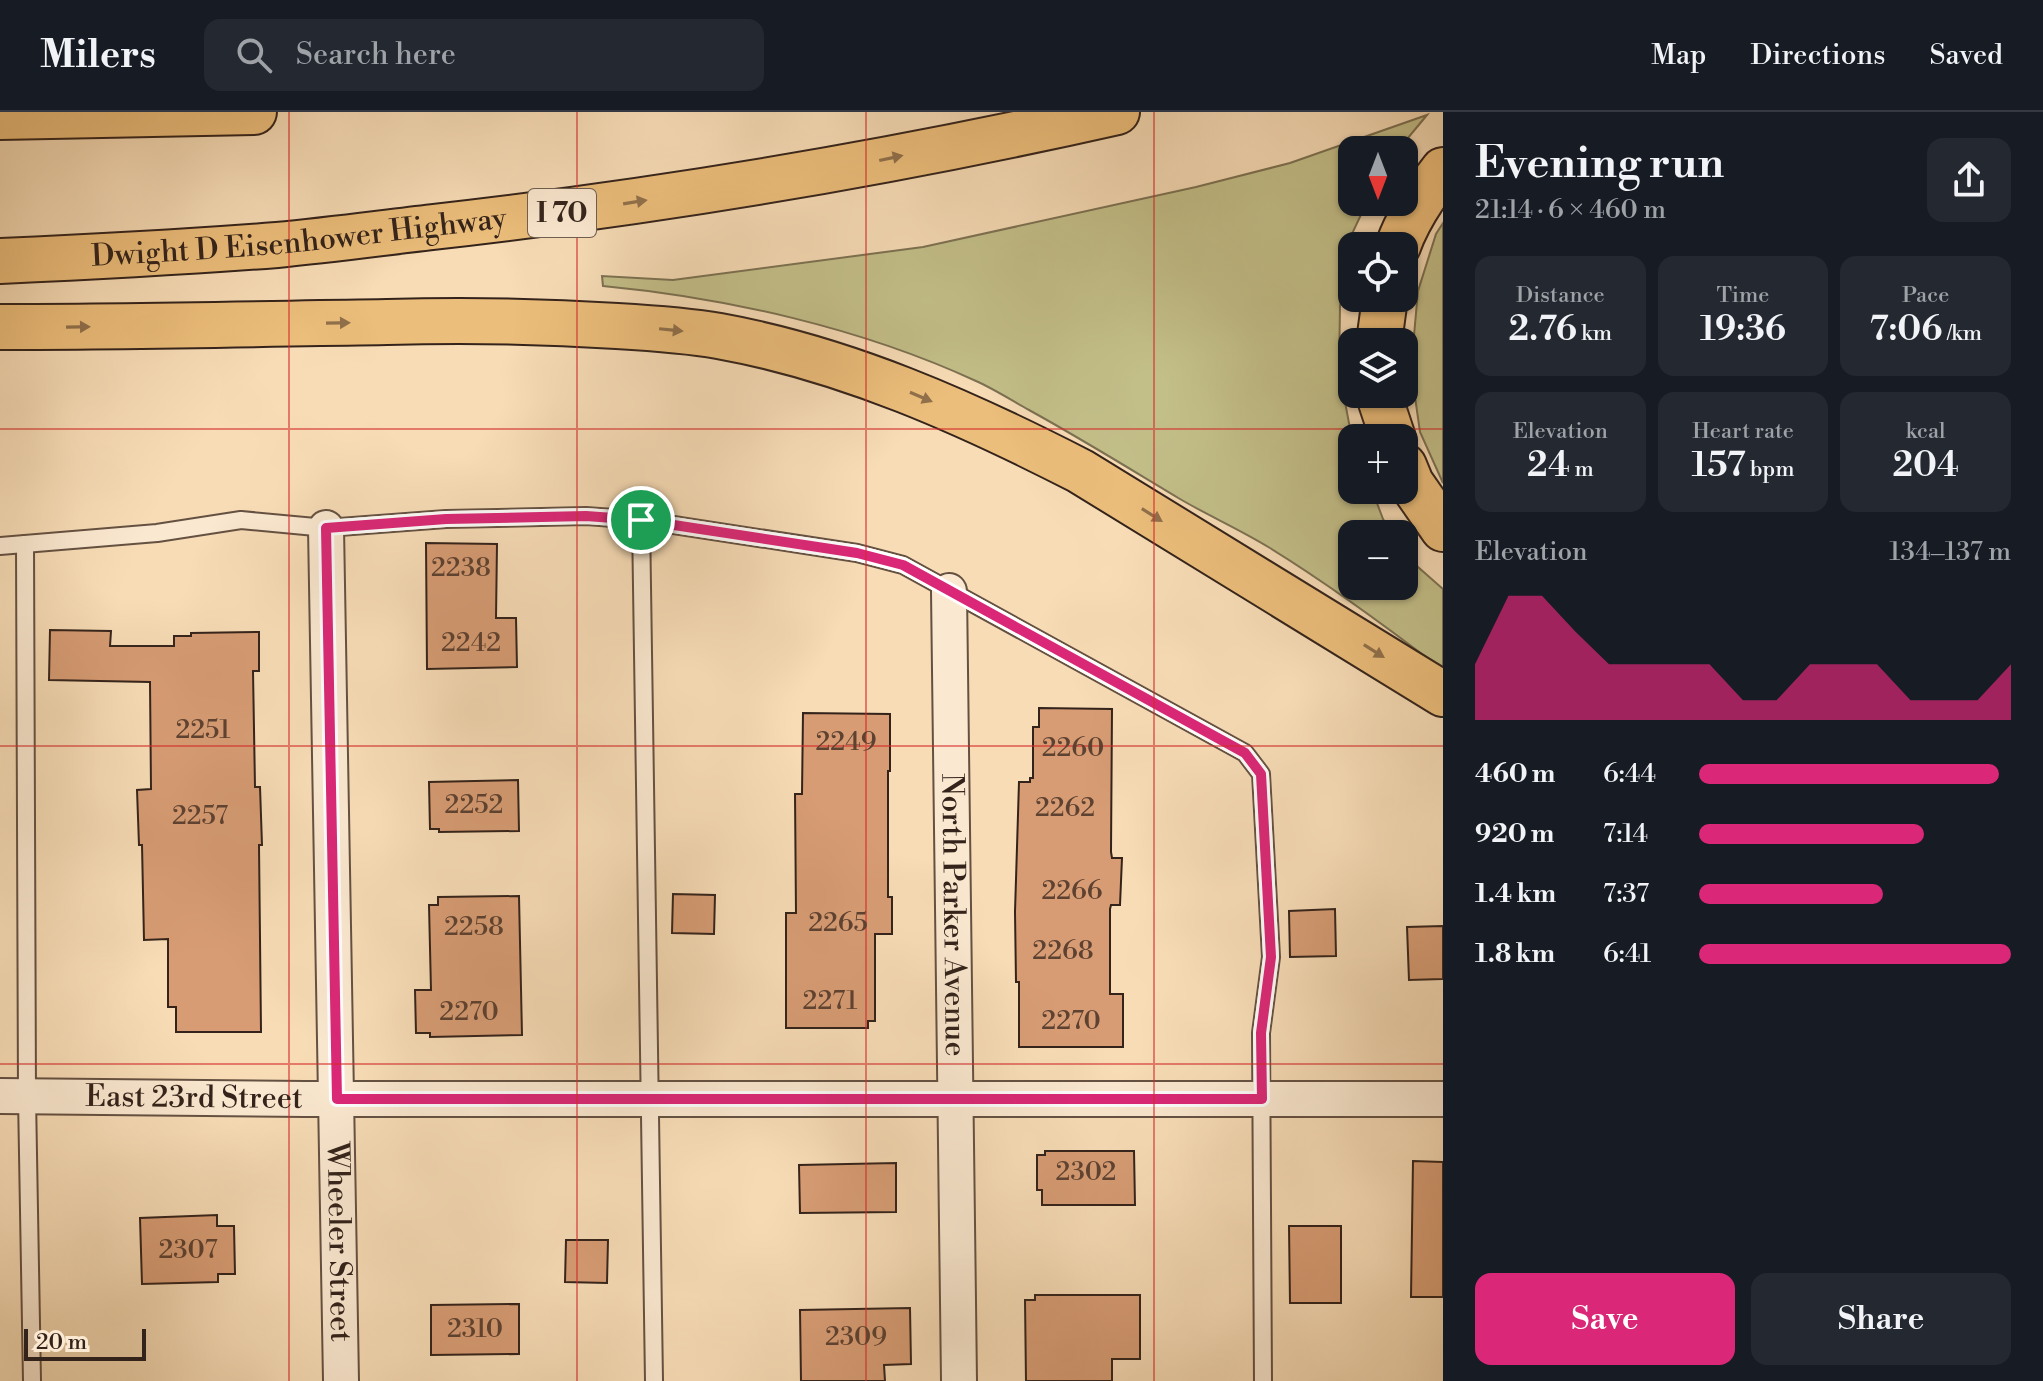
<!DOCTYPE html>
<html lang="en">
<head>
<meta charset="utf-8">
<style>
  body { margin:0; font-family:"Libre Bodoni",serif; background:#242831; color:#f1f3f6; height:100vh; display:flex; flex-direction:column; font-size:30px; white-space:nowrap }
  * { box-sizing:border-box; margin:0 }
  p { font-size:26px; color:#9ea1a6 }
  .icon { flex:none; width:44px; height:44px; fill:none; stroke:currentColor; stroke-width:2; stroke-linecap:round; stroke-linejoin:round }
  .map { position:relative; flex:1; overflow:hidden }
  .drawer { display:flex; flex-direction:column; background:#171b24; width:600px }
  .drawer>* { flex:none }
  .needle { width:52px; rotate:180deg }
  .tools { position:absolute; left:1338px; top:24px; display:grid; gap:16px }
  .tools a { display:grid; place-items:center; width:80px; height:80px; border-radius:16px; background:#171b24; box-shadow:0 2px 6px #0004; font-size:40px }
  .scale { position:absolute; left:24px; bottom:20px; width:122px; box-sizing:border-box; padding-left:8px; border:4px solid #34231b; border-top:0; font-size:22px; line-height:28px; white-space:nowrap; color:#34231b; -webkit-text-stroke:6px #fae8d0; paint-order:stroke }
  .pin { position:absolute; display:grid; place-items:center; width:68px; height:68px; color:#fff; margin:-34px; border:4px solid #fff; border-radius:50%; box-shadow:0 2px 8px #0007 }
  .round { display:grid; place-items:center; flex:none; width:84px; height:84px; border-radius:16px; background:#242831 }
  .overview { display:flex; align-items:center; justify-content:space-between; height:136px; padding:0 32px }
  h1 { font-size:44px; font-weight:600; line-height:60px }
  .metrics { display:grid; grid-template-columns:repeat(3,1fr); gap:12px; height:136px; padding:8px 32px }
  .metrics div { display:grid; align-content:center; border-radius:16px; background:#242831; text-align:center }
  .metrics b { font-size:34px; font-weight:600 }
  .metrics small { font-size:22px; font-weight:400 }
  .metrics p { font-size:22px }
  .chart { height:224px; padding:16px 32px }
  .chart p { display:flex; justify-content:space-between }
  .chart svg { width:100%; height:144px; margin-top:8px; fill:#db2777; opacity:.7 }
  .primary-button { display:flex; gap:16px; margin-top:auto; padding:16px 32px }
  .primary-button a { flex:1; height:92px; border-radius:16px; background:#db2777; color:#fff; font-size:32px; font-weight:600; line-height:92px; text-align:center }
  .primary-button a+a { background:#242831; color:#f1f3f6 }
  ul { padding:0 32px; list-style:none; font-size:26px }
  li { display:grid; grid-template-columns:128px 96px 1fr; align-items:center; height:60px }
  li i { height:20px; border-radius:10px; background:#db2777 }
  header { display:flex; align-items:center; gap:48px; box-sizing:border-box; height:112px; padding:0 40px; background:#171b24; border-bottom:2px solid #363941 }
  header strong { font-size:38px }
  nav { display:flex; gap:44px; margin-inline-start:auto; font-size:28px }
  .search { width:560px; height:72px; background:#242831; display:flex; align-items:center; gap:20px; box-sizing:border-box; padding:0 28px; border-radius:16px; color:#9ea1a6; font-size:30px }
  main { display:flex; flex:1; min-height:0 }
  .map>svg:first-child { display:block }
  .green { fill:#c3bf89; stroke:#7c7152; stroke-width:2 }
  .building { fill:#d79c74; stroke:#34231b; stroke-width:2 }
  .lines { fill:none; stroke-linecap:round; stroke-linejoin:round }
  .service-casing { stroke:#655142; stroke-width:20 }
  .minor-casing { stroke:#655142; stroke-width:38 }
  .motorway-casing { stroke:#34231b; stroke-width:48 }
  .service { stroke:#fae8d0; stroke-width:16 }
  .minor { stroke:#fae8d0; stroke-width:34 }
  .motorway { stroke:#ecbe7b; stroke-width:44 }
  .oneway { fill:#90704b }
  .route-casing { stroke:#fff; stroke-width:16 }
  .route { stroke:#db2777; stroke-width:10 }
  .grid { fill:none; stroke:#d62828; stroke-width:2; stroke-opacity:0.55 }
  .labels { text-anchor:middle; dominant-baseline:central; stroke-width:6; stroke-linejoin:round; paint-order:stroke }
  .number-label { font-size:26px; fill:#5d4131 }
  .shield { fill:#fae8d0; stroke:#6f5e51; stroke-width:2 }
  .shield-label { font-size:28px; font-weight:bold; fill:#34231b }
  .street-label { font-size:30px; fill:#34231b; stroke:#fae8d0 }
</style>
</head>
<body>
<header>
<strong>Milers</strong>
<div class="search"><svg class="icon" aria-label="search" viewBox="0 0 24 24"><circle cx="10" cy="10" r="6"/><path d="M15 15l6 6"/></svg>Search here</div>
<nav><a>Map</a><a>Directions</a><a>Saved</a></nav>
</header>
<main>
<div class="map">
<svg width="1443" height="1269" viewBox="0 0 1443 1269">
  <rect width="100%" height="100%" fill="#f7dcb6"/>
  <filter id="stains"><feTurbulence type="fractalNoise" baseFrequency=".0025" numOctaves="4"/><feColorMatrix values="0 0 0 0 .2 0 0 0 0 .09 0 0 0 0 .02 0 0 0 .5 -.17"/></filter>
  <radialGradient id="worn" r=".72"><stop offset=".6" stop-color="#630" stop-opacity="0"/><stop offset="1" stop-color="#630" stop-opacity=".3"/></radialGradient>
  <g class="green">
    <path d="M1427,3l-29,35h-46v52h15l-17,36 -10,68 -1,64 13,69v51h20l11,29 10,15h-41v52h52v-38l14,19 25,22v81c-56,-43 -113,-85 -173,-122 -29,-18 -61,-32 -90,-49 -50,-30 -100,-61 -151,-89 -18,-10 -35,-21 -53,-29 -115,-53 -248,-83 -373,-95l-1,-10 71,4 250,-33 273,-60 94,-24z"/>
    <polygon points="1443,111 1443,371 1420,320 1411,257 1418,179 1436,122"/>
  </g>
  <g class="building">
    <polygon points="426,431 497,432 496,506 516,506 517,555 427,557"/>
    <polygon points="50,518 111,519 110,534 174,534 174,524 191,524 191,521 259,520 259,559 253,559 255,675 260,675 262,733 259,733 261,920 176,920 176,895 168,895 168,827 144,828 142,733 139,733 137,678 151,677 150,570 49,568"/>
    <polygon points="1039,596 1112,597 1111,740 1112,746 1122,746 1120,793 1111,793 1110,797 1110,882 1123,882 1123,935 1019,935 1019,870 1016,870 1015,800 1019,670 1030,670 1030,666 1033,666 1033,615 1039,615"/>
    <polygon points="803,601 890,602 890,659 888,659 888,785 892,785 892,822 875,822 875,909 868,909 868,916 786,916 786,801 796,801 795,682 802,682"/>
    <polygon points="518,668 519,719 439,720 439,717 430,717 429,670"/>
    <polygon points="673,782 715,783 714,822 672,821"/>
    <polygon points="519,784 522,923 430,925 430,921 416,921 415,878 431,878 429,793 438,793 438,785"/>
    <polygon points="1335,797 1336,844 1290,845 1289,799"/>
    <polygon points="1443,814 1443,867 1409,868 1407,815"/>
    <polygon points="1045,1039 1134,1039 1135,1093 1042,1093 1042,1078 1037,1078 1037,1043 1045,1043"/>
    <polygon points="1413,1049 1443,1050 1443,1185 1411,1185"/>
    <polygon points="896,1051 896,1100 800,1101 799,1053"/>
    <polygon points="217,1103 217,1114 234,1114 235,1162 218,1162 218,1170 142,1172 140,1106"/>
    <polygon points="1289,1114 1341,1114 1341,1191 1290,1191"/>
    <polygon points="566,1128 608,1128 607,1171 565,1170"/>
    <polygon points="1035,1183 1140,1183 1140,1247 1112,1247 1112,1269 1026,1269 1025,1188 1035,1188"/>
    <polygon points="519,1192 519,1242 431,1243 431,1193"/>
    <polygon points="910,1196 911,1252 884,1253 885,1269 801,1269 800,1198"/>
  </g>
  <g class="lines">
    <g class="service-casing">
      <g id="service">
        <polyline points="641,408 654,1269"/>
        <polyline points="25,432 27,985 32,1269"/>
        <polyline points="0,434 157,421 241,408 326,416 446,407 586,404 641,408 857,441 903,453 1245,641 1261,662 1271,845 1261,921 1263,1269"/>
      </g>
    </g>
    <g class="minor-casing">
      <g id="minor">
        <path id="s1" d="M326,416l15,853"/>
        <path id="s2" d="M949,479l10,790"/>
        <path id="s3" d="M0,984l305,3h1138"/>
      </g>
    </g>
    <g class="motorway-casing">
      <g id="motorway">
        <polyline points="0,5 254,0"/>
        <path d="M1398,134c10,-28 27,-53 45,-76"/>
        <path id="s4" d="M0,149c92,-4 185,-9 277,-16 52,-5 104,-12 156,-18 230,-26 458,-64 684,-115"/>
        <path d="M0,215c129,0 258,-3 387,-5 77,-2 153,-1 230,4 34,2 68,4 102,10 127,23 246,76 361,135l363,223"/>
        <polyline points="1379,230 1385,186"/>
        <polyline points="1381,282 1381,290 1393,326"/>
        <polyline points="1404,354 1411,371 1443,417"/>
      </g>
    </g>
    <use href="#service" class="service"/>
    <use href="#minor" class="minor"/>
    <use href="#motorway" class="motorway"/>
  </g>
  <defs><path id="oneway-solid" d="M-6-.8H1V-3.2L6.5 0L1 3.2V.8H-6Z" transform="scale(2)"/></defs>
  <g class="oneway">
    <use href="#oneway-solid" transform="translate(891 46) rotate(-12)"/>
    <use href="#oneway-solid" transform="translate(635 90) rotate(-9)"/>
    <use href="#oneway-solid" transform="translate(338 211) rotate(-1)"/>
    <use href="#oneway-solid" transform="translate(78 215) rotate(-1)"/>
    <use href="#oneway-solid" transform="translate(671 218) rotate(6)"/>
    <use href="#oneway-solid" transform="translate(921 285) rotate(23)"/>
    <use href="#oneway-solid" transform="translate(1152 403) rotate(32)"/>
    <use href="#oneway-solid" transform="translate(1374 539) rotate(32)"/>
  </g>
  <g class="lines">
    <g class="route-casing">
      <polygon id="route" points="586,404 641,408 857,441 903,453 1245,641 1261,662 1271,845 1261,921 1262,987 337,987 326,416 446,407"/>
    </g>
    <use href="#route" class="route"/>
  </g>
  <path class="grid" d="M289,0v1269M577,0v1269M866,0v1269M1154,0v1269M0,317h1443M0,634h1443M0,952h1443"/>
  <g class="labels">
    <g class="number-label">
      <text x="461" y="456">2238</text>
      <text x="471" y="531">2242</text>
      <text x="203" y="618">2251</text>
      <text x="846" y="630">2249</text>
      <text x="1073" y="636">2260</text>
      <text x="474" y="693">2252</text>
      <text x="1065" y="696">2262</text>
      <text x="200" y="704">2257</text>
      <text x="1072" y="779">2266</text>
      <text x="838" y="811">2265</text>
      <text x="474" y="815">2258</text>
      <text x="1063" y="839">2268</text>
      <text x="830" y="889">2271</text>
      <text x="469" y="900">2270</text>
      <text x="1071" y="909">2270</text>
      <text x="1086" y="1060">2302</text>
      <text x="188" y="1138">2307</text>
      <text x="475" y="1217">2310</text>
      <text x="856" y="1225">2309</text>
    </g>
    <rect class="shield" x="528" y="77" width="68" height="48" rx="6"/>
    <g class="shield-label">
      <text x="562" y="101">I 70</text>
    </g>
    <g class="street-label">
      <text stroke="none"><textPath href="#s4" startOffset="300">Dwight D Eisenhower Highway</textPath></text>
      <text stroke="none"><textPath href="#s2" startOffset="324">North Parker Avenue</textPath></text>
      <text stroke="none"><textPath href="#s3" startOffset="194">East 23rd Street</textPath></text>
      <text stroke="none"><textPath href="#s1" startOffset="714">Wheeler Street</textPath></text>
    </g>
  </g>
  <rect width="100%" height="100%" filter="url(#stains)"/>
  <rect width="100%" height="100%" fill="url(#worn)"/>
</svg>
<div class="tools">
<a><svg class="needle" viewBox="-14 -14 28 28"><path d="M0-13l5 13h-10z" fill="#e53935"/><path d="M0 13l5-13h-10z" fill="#9ea1a6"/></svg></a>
<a><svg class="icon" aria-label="locate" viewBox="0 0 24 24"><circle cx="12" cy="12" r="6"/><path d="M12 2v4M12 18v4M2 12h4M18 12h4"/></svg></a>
<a><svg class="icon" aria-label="layers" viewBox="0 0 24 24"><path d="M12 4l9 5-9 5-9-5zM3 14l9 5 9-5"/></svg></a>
<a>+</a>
<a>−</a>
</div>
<div class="scale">20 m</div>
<div class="pin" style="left:641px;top:408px;background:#1e9e55"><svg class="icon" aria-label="arrive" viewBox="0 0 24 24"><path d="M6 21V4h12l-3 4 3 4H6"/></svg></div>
</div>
<section class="drawer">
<div class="overview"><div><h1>Evening run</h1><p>21:14 · 6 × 460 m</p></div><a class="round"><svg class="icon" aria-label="share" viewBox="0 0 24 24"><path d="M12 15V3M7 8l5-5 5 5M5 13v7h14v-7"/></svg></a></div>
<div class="metrics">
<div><p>Distance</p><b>2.76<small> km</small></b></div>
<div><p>Time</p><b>19:36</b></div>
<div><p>Pace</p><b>7:06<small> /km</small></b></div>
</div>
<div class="metrics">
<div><p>Elevation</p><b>24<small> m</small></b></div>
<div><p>Heart rate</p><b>157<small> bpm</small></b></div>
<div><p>kcal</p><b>204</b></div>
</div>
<div class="chart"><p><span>Elevation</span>134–137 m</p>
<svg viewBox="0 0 160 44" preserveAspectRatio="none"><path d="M0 44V27L10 6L20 6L30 17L40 27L50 27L60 27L70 27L80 38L90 38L100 27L110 27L120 27L130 38L140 38L150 38L160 27V44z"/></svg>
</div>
<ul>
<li><b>460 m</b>6:44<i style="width:96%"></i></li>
<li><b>920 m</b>7:14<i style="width:72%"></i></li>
<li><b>1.4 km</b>7:37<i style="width:59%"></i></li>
<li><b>1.8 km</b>6:41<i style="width:100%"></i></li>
</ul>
<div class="primary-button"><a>Save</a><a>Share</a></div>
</section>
</main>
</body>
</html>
